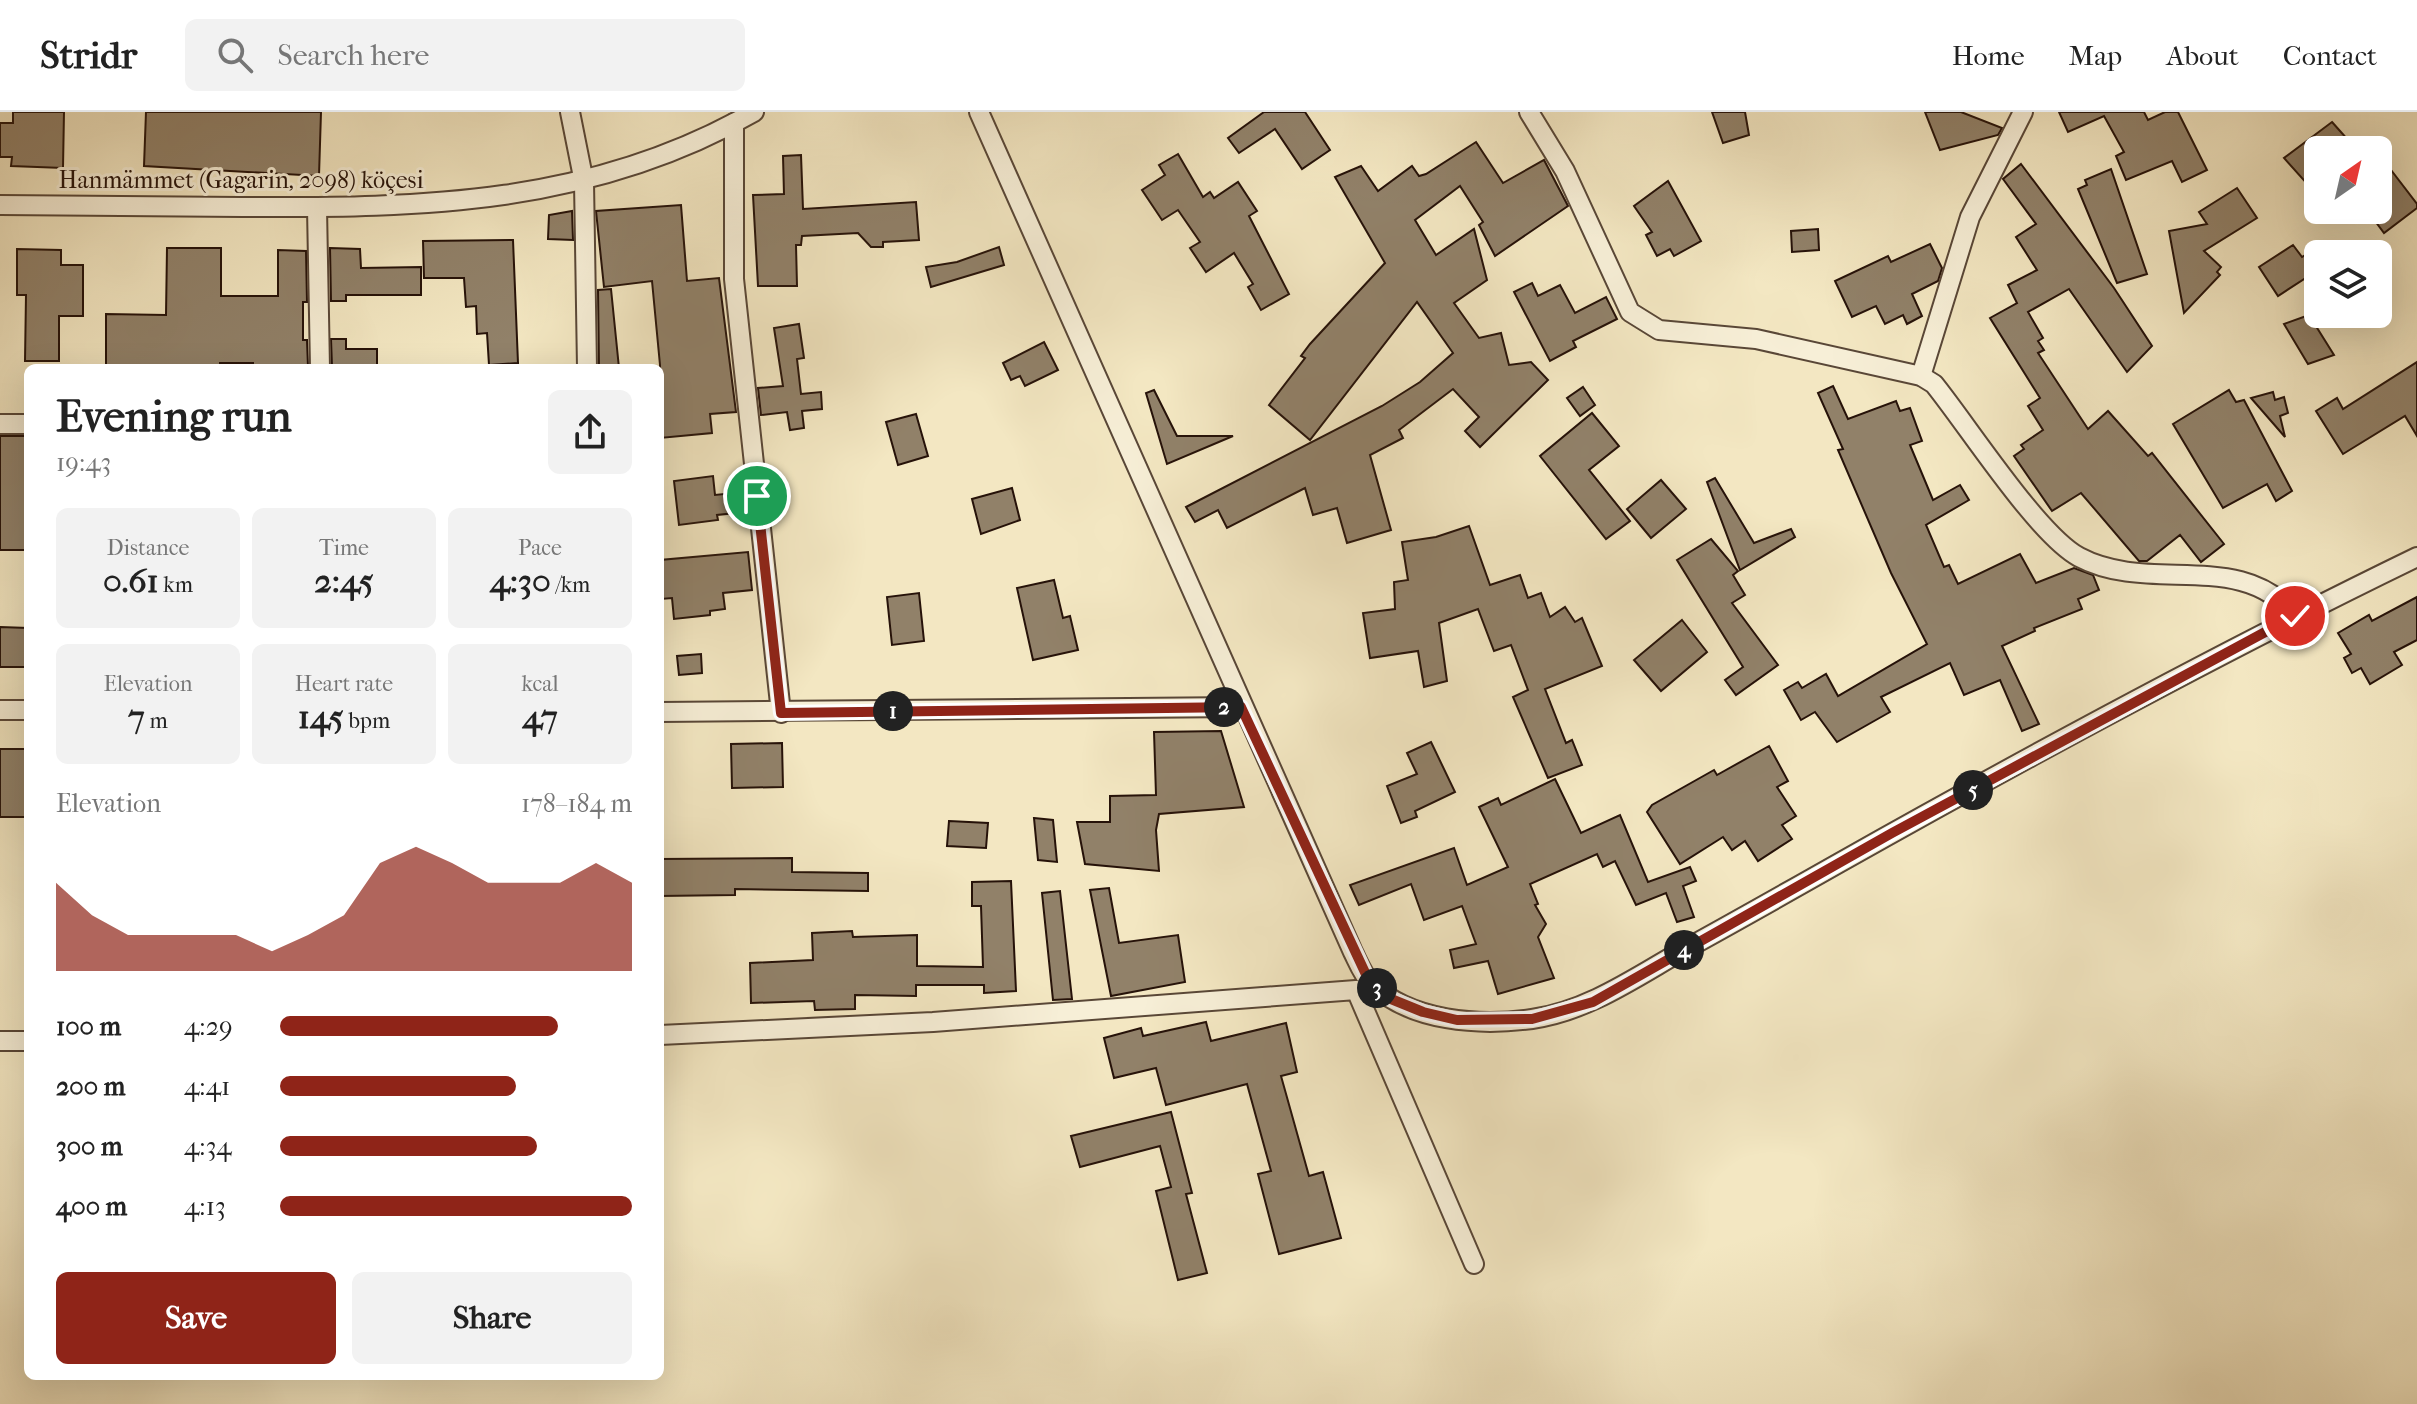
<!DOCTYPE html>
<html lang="en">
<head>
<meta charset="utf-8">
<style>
  body { margin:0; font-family:"IM FELL French Canon",serif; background:#f2f2f2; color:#222; height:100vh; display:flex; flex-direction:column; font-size:30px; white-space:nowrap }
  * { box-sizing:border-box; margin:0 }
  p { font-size:26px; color:#767676 }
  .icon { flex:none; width:44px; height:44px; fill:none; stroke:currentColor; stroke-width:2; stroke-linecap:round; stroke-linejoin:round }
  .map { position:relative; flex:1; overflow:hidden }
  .drawer { position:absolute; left:24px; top:252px; width:640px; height:1016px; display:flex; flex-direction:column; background:#fff; border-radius:12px; box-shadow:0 8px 32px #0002 }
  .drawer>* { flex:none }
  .needle { width:52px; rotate:34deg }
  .controls { position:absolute; left:2304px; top:24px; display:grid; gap:16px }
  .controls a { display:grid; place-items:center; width:88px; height:88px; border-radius:12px; background:#fff; box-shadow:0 8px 32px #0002; font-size:40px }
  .pin { position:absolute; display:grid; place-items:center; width:68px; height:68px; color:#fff; margin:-34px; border:4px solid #fff; border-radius:50%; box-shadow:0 2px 8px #0007 }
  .km { position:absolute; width:40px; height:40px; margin:-20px; border-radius:50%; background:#222; color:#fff; font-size:22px; line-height:40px; text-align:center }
  .round { display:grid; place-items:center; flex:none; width:84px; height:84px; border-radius:12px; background:#f2f2f2 }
  .head { display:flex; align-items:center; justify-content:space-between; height:136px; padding:0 32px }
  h1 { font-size:44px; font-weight:700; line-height:60px }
  .stats { display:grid; grid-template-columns:repeat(3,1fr); gap:12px; height:136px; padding:8px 32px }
  .stats div { display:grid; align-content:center; border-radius:12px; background:#f2f2f2; text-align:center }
  .stats b { font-size:34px; font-weight:700 }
  .stats small { font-size:22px; font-weight:400 }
  .stats p { font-size:22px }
  .chart { height:224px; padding:16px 32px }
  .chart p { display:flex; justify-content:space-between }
  .chart svg { width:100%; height:144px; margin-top:8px; fill:#8f2418; opacity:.7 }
  .primary-button { display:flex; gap:16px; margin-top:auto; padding:16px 32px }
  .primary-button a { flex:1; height:92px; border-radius:12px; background:#8f2418; color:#fff; font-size:32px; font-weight:700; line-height:92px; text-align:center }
  .primary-button a+a { background:#f2f2f2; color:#222 }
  ul { padding:0 32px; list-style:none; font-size:26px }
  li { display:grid; grid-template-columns:128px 96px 1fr; align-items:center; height:60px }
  li i { height:20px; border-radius:10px; background:#8f2418 }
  header { display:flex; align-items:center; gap:48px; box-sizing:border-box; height:112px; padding:0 40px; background:#fff; border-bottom:2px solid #e0e0e0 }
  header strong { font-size:38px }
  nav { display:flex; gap:44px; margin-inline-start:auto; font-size:28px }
  .search { width:560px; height:72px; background:#f2f2f2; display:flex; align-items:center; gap:20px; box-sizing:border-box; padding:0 28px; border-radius:12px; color:#767676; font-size:30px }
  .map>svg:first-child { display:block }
  .building { fill:#918169; stroke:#261209; stroke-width:2 }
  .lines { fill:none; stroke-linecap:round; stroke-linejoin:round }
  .street-casing { stroke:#594737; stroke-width:22 }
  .street { stroke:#f7efd7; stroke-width:18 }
  .route-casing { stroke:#fff; stroke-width:16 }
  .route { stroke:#8f2418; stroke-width:10 }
  .labels { text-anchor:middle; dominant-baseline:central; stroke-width:6; stroke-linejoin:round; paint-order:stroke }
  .street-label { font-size:24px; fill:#261209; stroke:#f7efd7 }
</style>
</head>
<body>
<header>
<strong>Stridr</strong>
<div class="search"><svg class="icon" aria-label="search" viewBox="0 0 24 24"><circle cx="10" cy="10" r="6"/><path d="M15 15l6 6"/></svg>Search here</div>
<nav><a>Home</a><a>Map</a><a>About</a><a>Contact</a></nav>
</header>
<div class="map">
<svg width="2417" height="1292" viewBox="0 0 2417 1292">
  <rect width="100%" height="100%" fill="#f3e7c2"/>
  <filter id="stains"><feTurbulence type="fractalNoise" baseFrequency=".0025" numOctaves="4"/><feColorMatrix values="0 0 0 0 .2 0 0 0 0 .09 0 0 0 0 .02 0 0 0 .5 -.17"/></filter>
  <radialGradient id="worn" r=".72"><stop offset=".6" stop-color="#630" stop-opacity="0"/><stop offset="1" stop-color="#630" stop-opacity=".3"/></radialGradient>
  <g class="building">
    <polygon points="13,0 64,0 63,56 11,54 12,45 0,45 0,11 13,11"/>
    <polygon points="146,0 321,0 319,64 144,54"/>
    <polygon points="1264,0 1305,0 1330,38 1302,57 1275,17 1239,41 1228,26"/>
    <polygon points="1712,0 1745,0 1749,23 1723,31"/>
    <polygon points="1925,0 1961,0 2002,16 1998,23 1940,38"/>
    <polygon points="2059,0 2144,0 2148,8 2165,0 2178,0 2207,58 2182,70 2172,49 2126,68 2116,44 2124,40 2104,4 2068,20"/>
    <polygon points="2332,10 2357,38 2318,38 2318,84 2284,46"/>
    <polygon points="1476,30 1503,71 1544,48 1568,94 1495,144 1479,113 1483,110 1460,74 1415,108 1436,143 1474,117 1487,168 1454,191 1479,226 1501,221 1509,253 1531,250 1548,268 1480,335 1465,319 1479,305 1453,277 1399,318 1403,326 1370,343 1391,418 1347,431 1337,396 1313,403 1305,376 1227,416 1218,398 1195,410 1186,395 1382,294 1420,270 1453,241 1417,190 1310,328 1269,293 1305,246 1301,244 1310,232 1385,151 1335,65 1361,54 1378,79 1412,54 1419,64 1426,62"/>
    <polygon points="2378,41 2417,92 2417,96 2384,121 2367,98 2378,98"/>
    <polygon points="1178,42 1203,85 1210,80 1214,86 1238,70 1257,99 1249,104 1289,182 1261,198 1248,175 1253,172 1234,141 1206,160 1190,136 1200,130 1178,98 1162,108 1142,78 1165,63 1159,53"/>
    <polygon points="801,43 803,97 916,90 919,128 883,130 883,135 871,135 858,121 802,124 801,133 796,133 797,174 758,174 753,83 784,82 783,44"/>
    <polygon points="2021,52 2114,176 2152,234 2127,260 2069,177 2028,200 2043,226 2038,229 2044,238 2038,241 2088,317 2108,299 2148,344 2152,341 2224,432 2201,450 2180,423 2147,449 2139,449 2081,381 2052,399 2014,344 2024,337 2021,333 2043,318 2028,294 2040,286 1990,206 2017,191 2008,173 2037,158 2016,125 2036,112 2003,67"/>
    <polygon points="2111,57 2147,162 2117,171 2078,77 2087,73 2085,68"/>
    <polygon points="1668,69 1701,129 1674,144 1670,137 1657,144 1646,123 1652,120 1634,94"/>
    <polygon points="2237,76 2257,106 2204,139 2221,155 2217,160 2220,163 2184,201 2169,119 2207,112 2199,100"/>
    <polygon points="681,93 687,169 719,166 736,300 710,302 712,321 660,326 660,253 652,169 604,175 596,99"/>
    <polygon points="572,99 573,128 548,127 549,103"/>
    <polygon points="1818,117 1819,138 1792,140 1791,119"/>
    <polygon points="513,128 518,251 489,253 487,221 477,222 476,194 466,195 464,166 424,166 423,129"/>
    <polygon points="1930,132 1942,156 1938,169 1912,182 1922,204 1907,212 1903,203 1885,212 1876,194 1852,205 1835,169 1888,144 1891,150"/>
    <polygon points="2293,133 2302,145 2312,139 2318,148 2318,158 2278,184 2259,155"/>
    <polygon points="999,135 1004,153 931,175 926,155 957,150"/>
    <polygon points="167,136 221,136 221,184 278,184 278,138 306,139 307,190 303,190 303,228 307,228 308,255 253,256 253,251 220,251 220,256 106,256 106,202 166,203"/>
    <polygon points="330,136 360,137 361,156 421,155 421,183 346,183 346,189 331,189"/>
    <polygon points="17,137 61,138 61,153 83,153 83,204 59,204 59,249 25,249 26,183 17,183"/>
    <polygon points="1532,171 1538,184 1560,173 1575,201 1606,185 1617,207 1573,229 1576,235 1550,249 1514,180"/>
    <polygon points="611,177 619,256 599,256 598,178"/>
    <polygon points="2309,203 2334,243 2308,252 2284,212"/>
    <polygon points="799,212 804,246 797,247 801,282 821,280 822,297 802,299 804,316 790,318 787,300 761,303 758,276 783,274 774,216"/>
    <polygon points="331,227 346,227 346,237 377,237 377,255 332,255"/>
    <polygon points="1044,230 1058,258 1025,274 1020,264 1011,268 1003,251"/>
    <polygon points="2417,250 2417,324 2405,304 2343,342 2316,299 2337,286 2343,297"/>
    <polygon points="1833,274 1848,307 1896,289 1900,299 1910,296 1922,329 1910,333 1933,388 1960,373 1969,388 1926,413 1944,455 1949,453 1958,472 2020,442 2036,471 2074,456 2093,463 2099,478 2078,487 2082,497 2034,516 2035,519 2002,534 2039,612 2022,619 2000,568 1964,583 1950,551 1881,585 1890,600 1837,630 1815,600 1801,608 1784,578 1798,570 1802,576 1826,562 1838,584 1927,532 1891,461 1838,338 1843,337 1818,281"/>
    <polygon points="1583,275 1595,293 1580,304 1567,286"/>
    <polygon points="1154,278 1177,324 1233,324 1167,352 1146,281"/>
    <polygon points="2229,278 2236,290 2244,288 2292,379 2276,389 2267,372 2223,396 2173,312"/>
    <polygon points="2273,280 2275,288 2284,285 2288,301 2280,304 2285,325 2251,286"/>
    <polygon points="1592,301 1619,334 1589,358 1630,409 1606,427 1540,344"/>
    <polygon points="916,302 928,344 898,353 886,310"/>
    <rect x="0" y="324" width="28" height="114"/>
    <polygon points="713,364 715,383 744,380 746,400 717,403 718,408 679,413 674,369"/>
    <polygon points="1715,366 1754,431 1791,417 1795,425 1740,458 1707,370"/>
    <polygon points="1661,368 1686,397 1651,426 1627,397"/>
    <polygon points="1012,376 1020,408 981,422 972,387"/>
    <polygon points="1469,414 1490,473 1520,463 1528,486 1541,481 1550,505 1565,495 1575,510 1582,506 1602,554 1545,577 1566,631 1572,628 1582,653 1548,666 1513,585 1528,578 1511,533 1494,539 1478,497 1439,511 1447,569 1424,575 1418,539 1370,546 1363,501 1395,497 1394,470 1408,468 1402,430 1436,425"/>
    <polygon points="1711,427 1738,459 1733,463 1745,483 1732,491 1778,553 1736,583 1725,568 1743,555 1677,448"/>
    <polygon points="748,440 752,478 723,481 725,497 710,499 710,503 674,507 672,486 661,487 660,448"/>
    <polygon points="1054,468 1063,506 1070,504 1078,538 1033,548 1017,476"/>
    <polygon points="919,481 924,529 892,533 887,485"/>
    <polygon points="2417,485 2417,528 2394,540 2402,553 2370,572 2361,556 2352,561 2344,546 2351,542 2338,521 2369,503 2372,509"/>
    <polygon points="1682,508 1707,540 1661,579 1634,548"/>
    <polygon points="0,515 28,516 28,555 0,555"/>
    <polygon points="701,542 702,561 679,563 677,544"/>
    <polygon points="1221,619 1244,695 1159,702 1156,718 1159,759 1085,752 1077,710 1110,710 1110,684 1156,683 1154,620"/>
    <polygon points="1431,630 1455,680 1415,699 1417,705 1401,711 1387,674 1417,662 1407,641"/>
    <polygon points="782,631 783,675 732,676 731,632"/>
    <polygon points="1769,634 1788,669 1777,675 1796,704 1782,713 1792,727 1758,749 1745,729 1732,738 1723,725 1680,752 1647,700 1652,693 1714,658 1717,663"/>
    <rect x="0" y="637" width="28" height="68"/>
    <polygon points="1555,667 1581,721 1620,703 1648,770 1690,755 1696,769 1683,774 1694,805 1677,810 1666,781 1636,793 1615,749 1603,755 1597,742 1530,772 1538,792 1535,793 1546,812 1538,825 1554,866 1498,882 1488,849 1454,856 1450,838 1476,832 1462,794 1424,808 1411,772 1359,793 1350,773 1454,736 1467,773 1508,755 1479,695 1498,686 1501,693"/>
    <polygon points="1034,706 1053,708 1057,750 1038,748"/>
    <polygon points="949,709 988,711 986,736 947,734"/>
    <polygon points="792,746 792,760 868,761 868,779 735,777 735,783 660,784 660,747"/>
    <polygon points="1011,769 1016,879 984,881 984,873 916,873 916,884 855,883 855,897 815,898 814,889 751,891 750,851 813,848 812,821 852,819 853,825 917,823 917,854 983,855 981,794 972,794 972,770"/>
    <polygon points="1109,776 1119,831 1178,823 1185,870 1111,884 1090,778"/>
    <polygon points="1060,779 1072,887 1053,888 1042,781"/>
    <polygon points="1206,910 1211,929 1286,911 1297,960 1281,964 1309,1064 1323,1060 1341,1126 1279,1142 1258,1062 1271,1059 1247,972 1166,993 1156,956 1114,966 1104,926 1141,916 1143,924"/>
    <polygon points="1171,1000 1192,1081 1186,1082 1207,1161 1178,1168 1156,1079 1171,1075 1160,1034 1080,1055 1071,1024"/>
  </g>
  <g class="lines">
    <g class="street-casing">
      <g id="street">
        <polyline points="570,0 584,70 587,256"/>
        <path d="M979,0l374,840c5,10 10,23 18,31 39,39 109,43 161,36 55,-8 101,-40 148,-67 53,-29 106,-59 159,-89 190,-107 382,-211 578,-306"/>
        <path d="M1529,0l36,59 65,141 29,18 97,9 165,37 13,8c34,42 103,150 145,173 71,38 163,-9 216,59"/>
        <polyline points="734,11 734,167 781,601"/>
        <path d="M0,93c81,0 162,1 242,2 181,1 350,-2 512,-95"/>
        <polyline points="317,96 320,256"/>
        <polyline points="1921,264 1970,105 2023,0"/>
        <polyline points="0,312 28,312"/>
        <polyline points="0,598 28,598"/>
        <polyline points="660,600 1241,595"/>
        <polyline points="660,923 933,910 1356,878 1474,1152"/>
        <polyline points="0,929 28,929"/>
      </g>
    </g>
    <use href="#street" class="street"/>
  </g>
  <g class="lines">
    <g class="route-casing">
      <polyline id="route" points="757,384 781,601 1241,595 1369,869 1391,887 1423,900 1457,908 1532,907 1593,890 1892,721 2295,504"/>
    </g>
    <use href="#route" class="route"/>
  </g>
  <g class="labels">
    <g class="street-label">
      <text x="241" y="68">Hanmämmet (Gagarin, 2098) köçesi</text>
    </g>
  </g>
  <rect width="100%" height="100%" filter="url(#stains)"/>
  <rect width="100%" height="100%" fill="url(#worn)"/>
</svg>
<div class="controls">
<a><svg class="needle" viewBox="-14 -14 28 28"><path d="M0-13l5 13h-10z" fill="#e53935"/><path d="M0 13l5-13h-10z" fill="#767676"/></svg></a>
<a><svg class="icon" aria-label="layers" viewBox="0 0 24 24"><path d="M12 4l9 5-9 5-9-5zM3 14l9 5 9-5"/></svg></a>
</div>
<div class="pin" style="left:757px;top:384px;background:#1e9e55"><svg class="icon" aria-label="arrive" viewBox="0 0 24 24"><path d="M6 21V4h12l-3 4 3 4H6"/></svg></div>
<div class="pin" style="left:2295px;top:504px;background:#d93025"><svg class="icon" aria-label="check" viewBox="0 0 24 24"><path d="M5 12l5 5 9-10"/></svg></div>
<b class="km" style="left:893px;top:599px">1</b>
<b class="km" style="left:1224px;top:595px">2</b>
<b class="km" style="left:1377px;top:876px">3</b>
<b class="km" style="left:1684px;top:838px">4</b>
<b class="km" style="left:1973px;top:678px">5</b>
<section class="drawer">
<div class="head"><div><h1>Evening run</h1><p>19:43</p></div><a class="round"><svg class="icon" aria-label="share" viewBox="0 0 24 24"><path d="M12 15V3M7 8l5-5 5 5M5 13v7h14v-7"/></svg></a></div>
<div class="stats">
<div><p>Distance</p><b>0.61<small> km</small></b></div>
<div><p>Time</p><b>2:45</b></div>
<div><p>Pace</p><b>4:30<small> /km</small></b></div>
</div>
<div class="stats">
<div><p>Elevation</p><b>7<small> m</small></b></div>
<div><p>Heart rate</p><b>145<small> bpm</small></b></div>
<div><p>kcal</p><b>47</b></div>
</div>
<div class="chart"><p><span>Elevation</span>178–184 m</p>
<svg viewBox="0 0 160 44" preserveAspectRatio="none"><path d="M0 44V17L10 27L20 33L30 33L40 33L50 33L60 38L70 33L80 27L90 11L100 6L110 11L120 17L130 17L140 17L150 11L160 17V44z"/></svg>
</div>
<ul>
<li><b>100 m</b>4:29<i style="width:79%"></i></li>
<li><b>200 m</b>4:41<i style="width:67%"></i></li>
<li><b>300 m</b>4:34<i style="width:73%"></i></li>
<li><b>400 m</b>4:13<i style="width:100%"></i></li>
</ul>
<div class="primary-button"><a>Save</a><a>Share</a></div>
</section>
</div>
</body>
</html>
